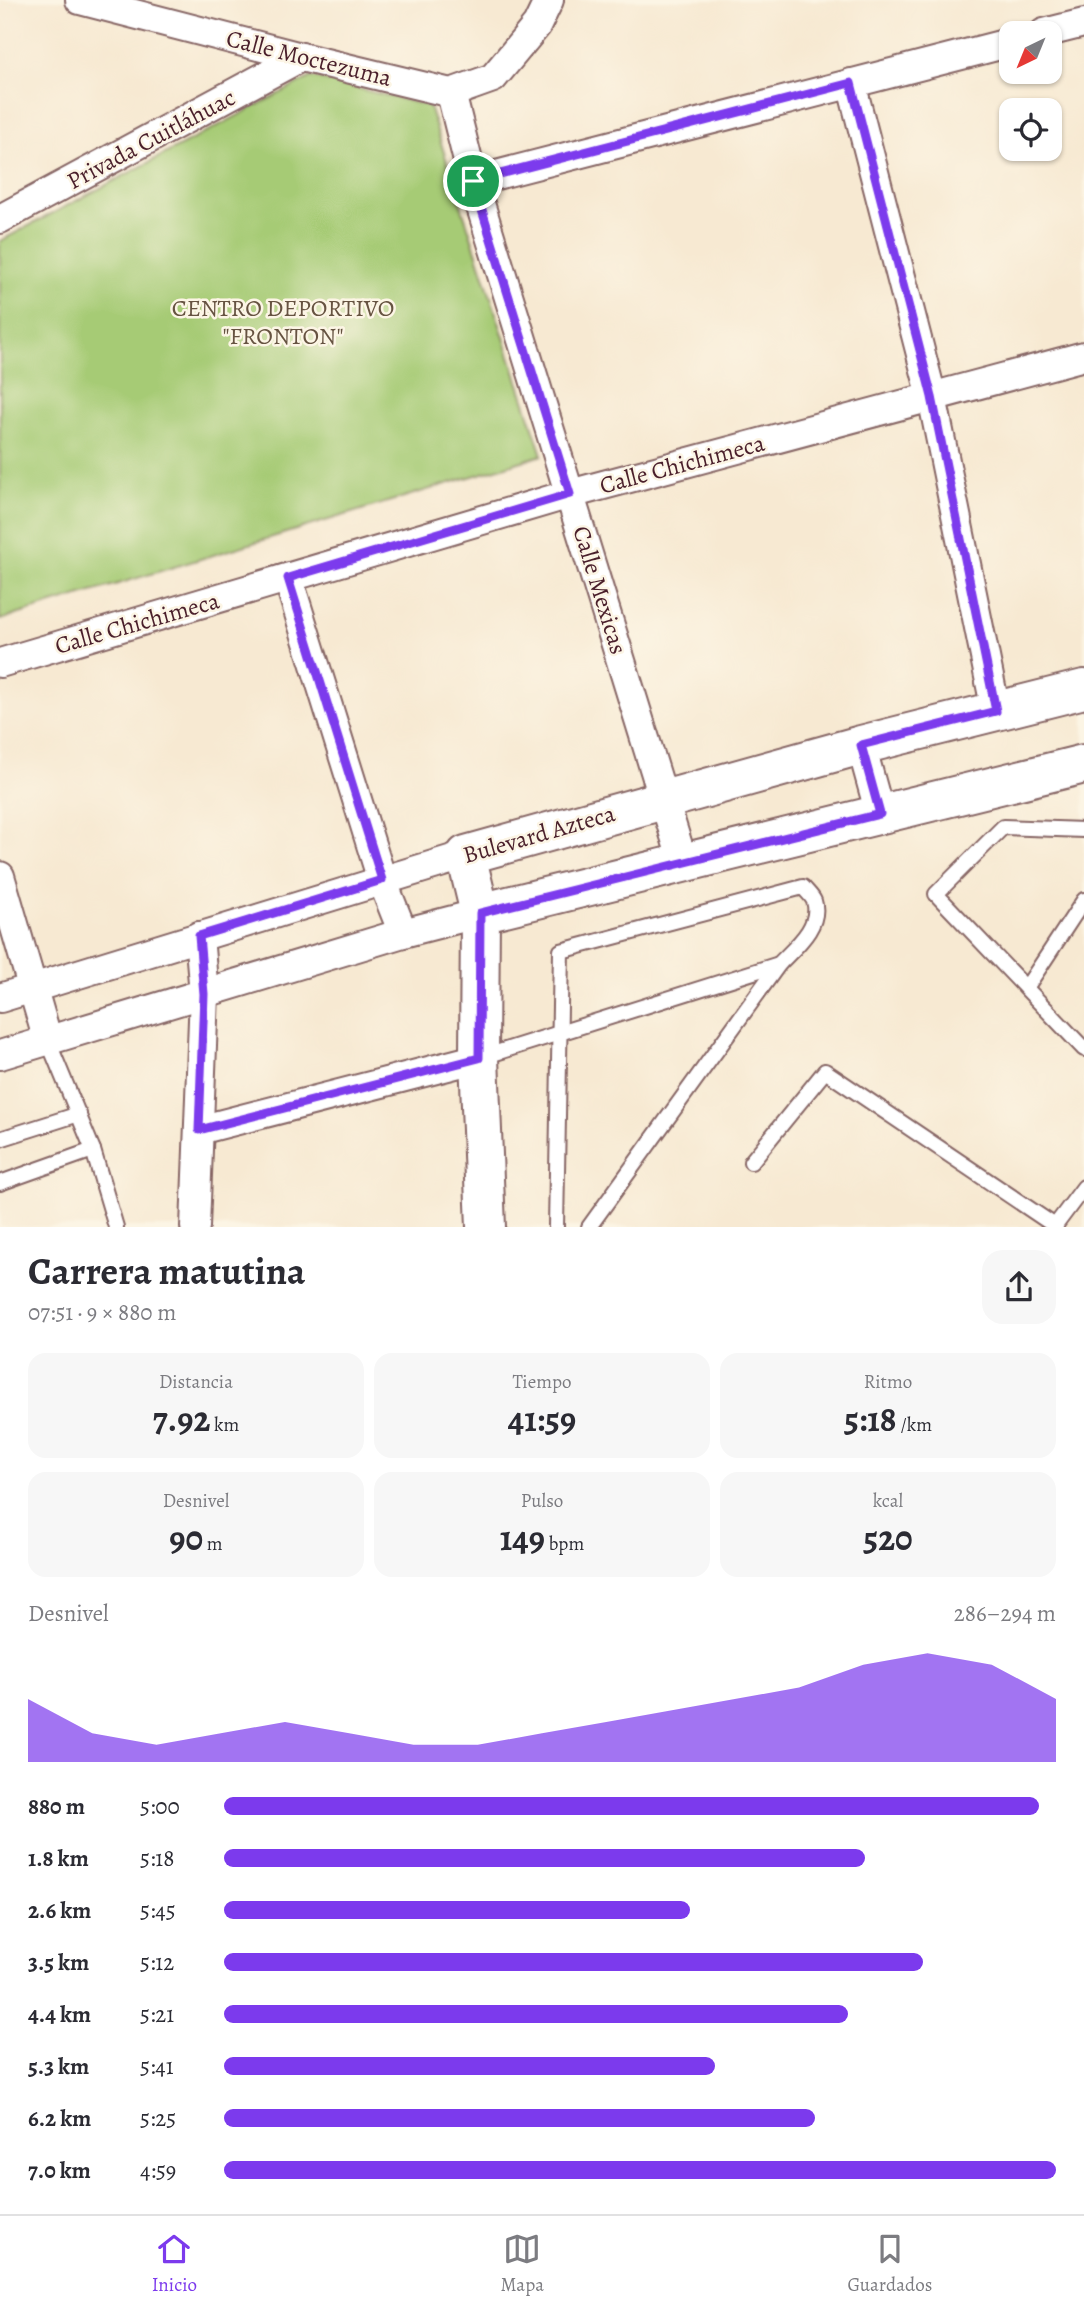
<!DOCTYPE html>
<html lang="es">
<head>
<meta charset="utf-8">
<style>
  body { margin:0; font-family:Alegreya,serif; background:#f7f7f7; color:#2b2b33; height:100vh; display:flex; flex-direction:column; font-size:26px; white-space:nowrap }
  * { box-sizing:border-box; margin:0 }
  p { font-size:23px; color:#7c7c81 }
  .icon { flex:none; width:38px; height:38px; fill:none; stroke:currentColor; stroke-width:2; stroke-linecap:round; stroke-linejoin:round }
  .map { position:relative; height:1227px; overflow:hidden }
  .side { display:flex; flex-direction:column; background:#fff; flex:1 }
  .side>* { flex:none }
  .needle { width:46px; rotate:223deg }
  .buttons { position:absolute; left:999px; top:21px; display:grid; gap:14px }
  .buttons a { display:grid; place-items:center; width:63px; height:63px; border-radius:14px; background:#fff; box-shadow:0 2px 5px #0004; font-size:35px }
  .pin { position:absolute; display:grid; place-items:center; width:60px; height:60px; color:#fff; margin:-30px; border:4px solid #fff; border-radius:50%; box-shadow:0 2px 7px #0007 }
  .round { display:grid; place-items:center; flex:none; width:74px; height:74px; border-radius:21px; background:#f7f7f7 }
  .summary { display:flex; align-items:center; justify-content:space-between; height:119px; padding:0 28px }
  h1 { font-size:38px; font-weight:700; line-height:52px }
  .stats { display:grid; grid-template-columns:repeat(3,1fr); gap:10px; height:119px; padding:7px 28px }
  .stats div { display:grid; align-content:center; border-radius:18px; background:#f7f7f7; text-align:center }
  .stats b { font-size:35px; font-weight:700 }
  .stats small { font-size:19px; font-weight:400 }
  .stats p { font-size:19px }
  .chart { height:196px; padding:14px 28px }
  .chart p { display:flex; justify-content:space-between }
  .chart svg { width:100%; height:126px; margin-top:7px; fill:#7c3aed; opacity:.7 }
  ul { padding:0 28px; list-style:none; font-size:23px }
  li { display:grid; grid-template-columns:112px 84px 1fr; align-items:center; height:52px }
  li i { height:18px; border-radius:9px; background:#7c3aed }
  .tab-bar { display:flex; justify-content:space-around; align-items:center; height:98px; border-top:2px solid #e1e1e2; background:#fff; font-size:19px; color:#7c7c81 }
  .tab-bar a { display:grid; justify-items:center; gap:4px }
  .tab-bar .selected { color:#7c3aed }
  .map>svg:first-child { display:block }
  .green { fill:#a6cb75; stroke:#787550; stroke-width:2 }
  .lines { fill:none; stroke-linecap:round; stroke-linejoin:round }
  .lane-casing { stroke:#876665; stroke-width:18 }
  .street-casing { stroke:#876665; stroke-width:32 }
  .secondary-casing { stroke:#876665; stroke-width:42 }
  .lane { stroke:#fff; stroke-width:14 }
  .street { stroke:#fff; stroke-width:28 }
  .secondary { stroke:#fff; stroke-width:38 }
  .route-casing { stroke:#fff; stroke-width:14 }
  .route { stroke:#7c3aed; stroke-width:9 }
  .labels { text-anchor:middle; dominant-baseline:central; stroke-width:5; stroke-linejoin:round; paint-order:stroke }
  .street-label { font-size:24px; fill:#4a1f2b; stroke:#fcf5e5 }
  .park-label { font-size:24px; fill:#665341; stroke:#fcf5e5 }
</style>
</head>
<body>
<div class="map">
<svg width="1084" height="1227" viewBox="0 0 1084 1227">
  <rect width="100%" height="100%" fill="#fcf5e5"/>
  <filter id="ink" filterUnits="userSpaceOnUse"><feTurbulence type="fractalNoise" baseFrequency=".0143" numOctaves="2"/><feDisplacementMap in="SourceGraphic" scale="14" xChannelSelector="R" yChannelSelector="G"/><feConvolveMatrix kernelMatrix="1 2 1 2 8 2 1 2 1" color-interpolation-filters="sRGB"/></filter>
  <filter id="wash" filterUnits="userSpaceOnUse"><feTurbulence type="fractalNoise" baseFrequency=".00686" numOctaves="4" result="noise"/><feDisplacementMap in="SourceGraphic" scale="28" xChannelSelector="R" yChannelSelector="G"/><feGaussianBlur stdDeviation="1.57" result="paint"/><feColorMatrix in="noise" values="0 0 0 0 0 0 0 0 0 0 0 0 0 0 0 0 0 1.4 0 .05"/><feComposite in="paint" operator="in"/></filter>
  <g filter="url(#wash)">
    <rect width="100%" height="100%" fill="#f7e9d2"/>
    <polygon class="green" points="311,77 429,106 542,455 0,620 0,241"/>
  </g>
  <g filter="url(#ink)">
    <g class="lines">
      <g class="lane-casing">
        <g id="lane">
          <polyline points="1084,830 1003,827 936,894 1084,1049"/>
          <polyline points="1026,988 1084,900"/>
          <polyline points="48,1041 93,1150 116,1227"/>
          <polyline points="483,1057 779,964"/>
          <polyline points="0,1139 79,1114"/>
          <polyline points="751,1162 825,1071 1055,1226"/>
          <polyline points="0,1183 93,1150"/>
          <path d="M556,1227l5,-276 242,-64c3,4 9,9 11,14 8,25 -20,47 -35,63l-190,263"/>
          <polyline points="1056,1227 1055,1226 1084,1187"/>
        </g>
      </g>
      <g class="street-casing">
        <g id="street">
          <polyline points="80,0 301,57 451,93"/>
          <polyline points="1044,33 1084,23"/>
          <polyline points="851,83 932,397 996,711"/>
          <polyline points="451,93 473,181 683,862"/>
          <polyline points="451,93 493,78 537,25 549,0"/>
          <polyline points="473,181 1012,42"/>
          <polyline points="0,219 301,57"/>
          <polyline points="288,578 382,880 403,933"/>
          <polyline points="0,663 570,494 1084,356"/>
          <polyline points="861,745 880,814"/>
          <polyline points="0,876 48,1041"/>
          <polyline points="0,998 466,855"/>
          <polyline points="0,1055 403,933 480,913"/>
          <polyline points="199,1130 479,1058"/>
          <polyline points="195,1227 204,994 199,936"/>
        </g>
      </g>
      <g class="secondary-casing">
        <g id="secondary">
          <polyline points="480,913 1084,764"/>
          <polyline points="486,1227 479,1058 480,913 466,855 861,745 1084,689"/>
        </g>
      </g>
      <use href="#lane" class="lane"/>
      <use href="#street" class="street"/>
      <use href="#secondary" class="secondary"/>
    </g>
  </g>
  <g class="lines" filter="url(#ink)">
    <g class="route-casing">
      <polygon id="route" points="851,83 932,397 996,711 861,745 880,814 480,913 479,1058 199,1130 204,994 199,936 382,880 288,578 570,494 473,181"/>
    </g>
    <use href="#route" class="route"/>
  </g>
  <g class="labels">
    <g class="street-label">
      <text transform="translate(309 58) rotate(14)">Calle Moctezuma</text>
      <text transform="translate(151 139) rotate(-28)">Privada Cuitláhuac</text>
      <text transform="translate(682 464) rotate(-15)">Calle Chichimeca</text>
      <text transform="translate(600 590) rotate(73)">Calle Mexicas</text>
      <text transform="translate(137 623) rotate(-16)">Calle Chichimeca</text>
      <text transform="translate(539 834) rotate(-16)">Bulevard Azteca</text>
    </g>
    <g class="park-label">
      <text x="283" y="308">CENTRO DEPORTIVO<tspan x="283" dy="28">"FRONTON"</tspan></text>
    </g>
  </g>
</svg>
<div class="buttons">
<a><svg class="needle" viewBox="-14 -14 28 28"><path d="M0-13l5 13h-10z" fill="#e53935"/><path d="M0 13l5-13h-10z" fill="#7c7c81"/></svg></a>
<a><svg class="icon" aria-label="locate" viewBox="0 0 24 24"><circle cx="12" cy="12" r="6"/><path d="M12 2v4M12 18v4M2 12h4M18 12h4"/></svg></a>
</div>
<div class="pin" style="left:473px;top:181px;background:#1e9e55"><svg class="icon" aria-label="arrive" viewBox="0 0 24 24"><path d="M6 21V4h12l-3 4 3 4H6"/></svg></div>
</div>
<section class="side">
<div class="summary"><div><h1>Carrera matutina</h1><p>07:51 · 9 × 880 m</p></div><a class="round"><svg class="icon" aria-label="share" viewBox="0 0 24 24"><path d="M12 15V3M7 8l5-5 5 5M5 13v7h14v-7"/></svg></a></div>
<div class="stats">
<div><p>Distancia</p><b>7.92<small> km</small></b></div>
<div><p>Tiempo</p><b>41:59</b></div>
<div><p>Ritmo</p><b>5:18<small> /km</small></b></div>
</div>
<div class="stats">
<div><p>Desnivel</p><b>90<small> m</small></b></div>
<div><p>Pulso</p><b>149<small> bpm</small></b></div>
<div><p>kcal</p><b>520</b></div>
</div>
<div class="chart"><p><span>Desnivel</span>286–294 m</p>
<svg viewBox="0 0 160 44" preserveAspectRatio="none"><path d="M0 44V22L10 34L20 38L30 34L40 30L50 34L60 38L70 38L80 34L90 30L100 26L110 22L120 18L130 10L140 6L150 10L160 22V44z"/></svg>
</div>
<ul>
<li><b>880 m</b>5:00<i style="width:98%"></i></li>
<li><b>1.8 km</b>5:18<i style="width:77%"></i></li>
<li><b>2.6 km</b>5:45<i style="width:56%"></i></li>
<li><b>3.5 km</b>5:12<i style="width:84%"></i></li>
<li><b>4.4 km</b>5:21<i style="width:75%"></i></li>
<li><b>5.3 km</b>5:41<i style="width:59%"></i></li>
<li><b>6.2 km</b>5:25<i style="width:71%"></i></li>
<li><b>7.0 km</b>4:59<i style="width:100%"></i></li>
</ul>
</section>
<nav class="tab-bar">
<a class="selected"><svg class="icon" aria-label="home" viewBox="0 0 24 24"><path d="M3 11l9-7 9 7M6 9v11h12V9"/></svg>Inicio</a>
<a><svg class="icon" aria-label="map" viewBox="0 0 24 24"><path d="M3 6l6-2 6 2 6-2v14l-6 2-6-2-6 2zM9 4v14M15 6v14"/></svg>Mapa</a>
<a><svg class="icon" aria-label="saved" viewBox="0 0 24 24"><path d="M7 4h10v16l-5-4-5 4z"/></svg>Guardados</a>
</nav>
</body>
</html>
